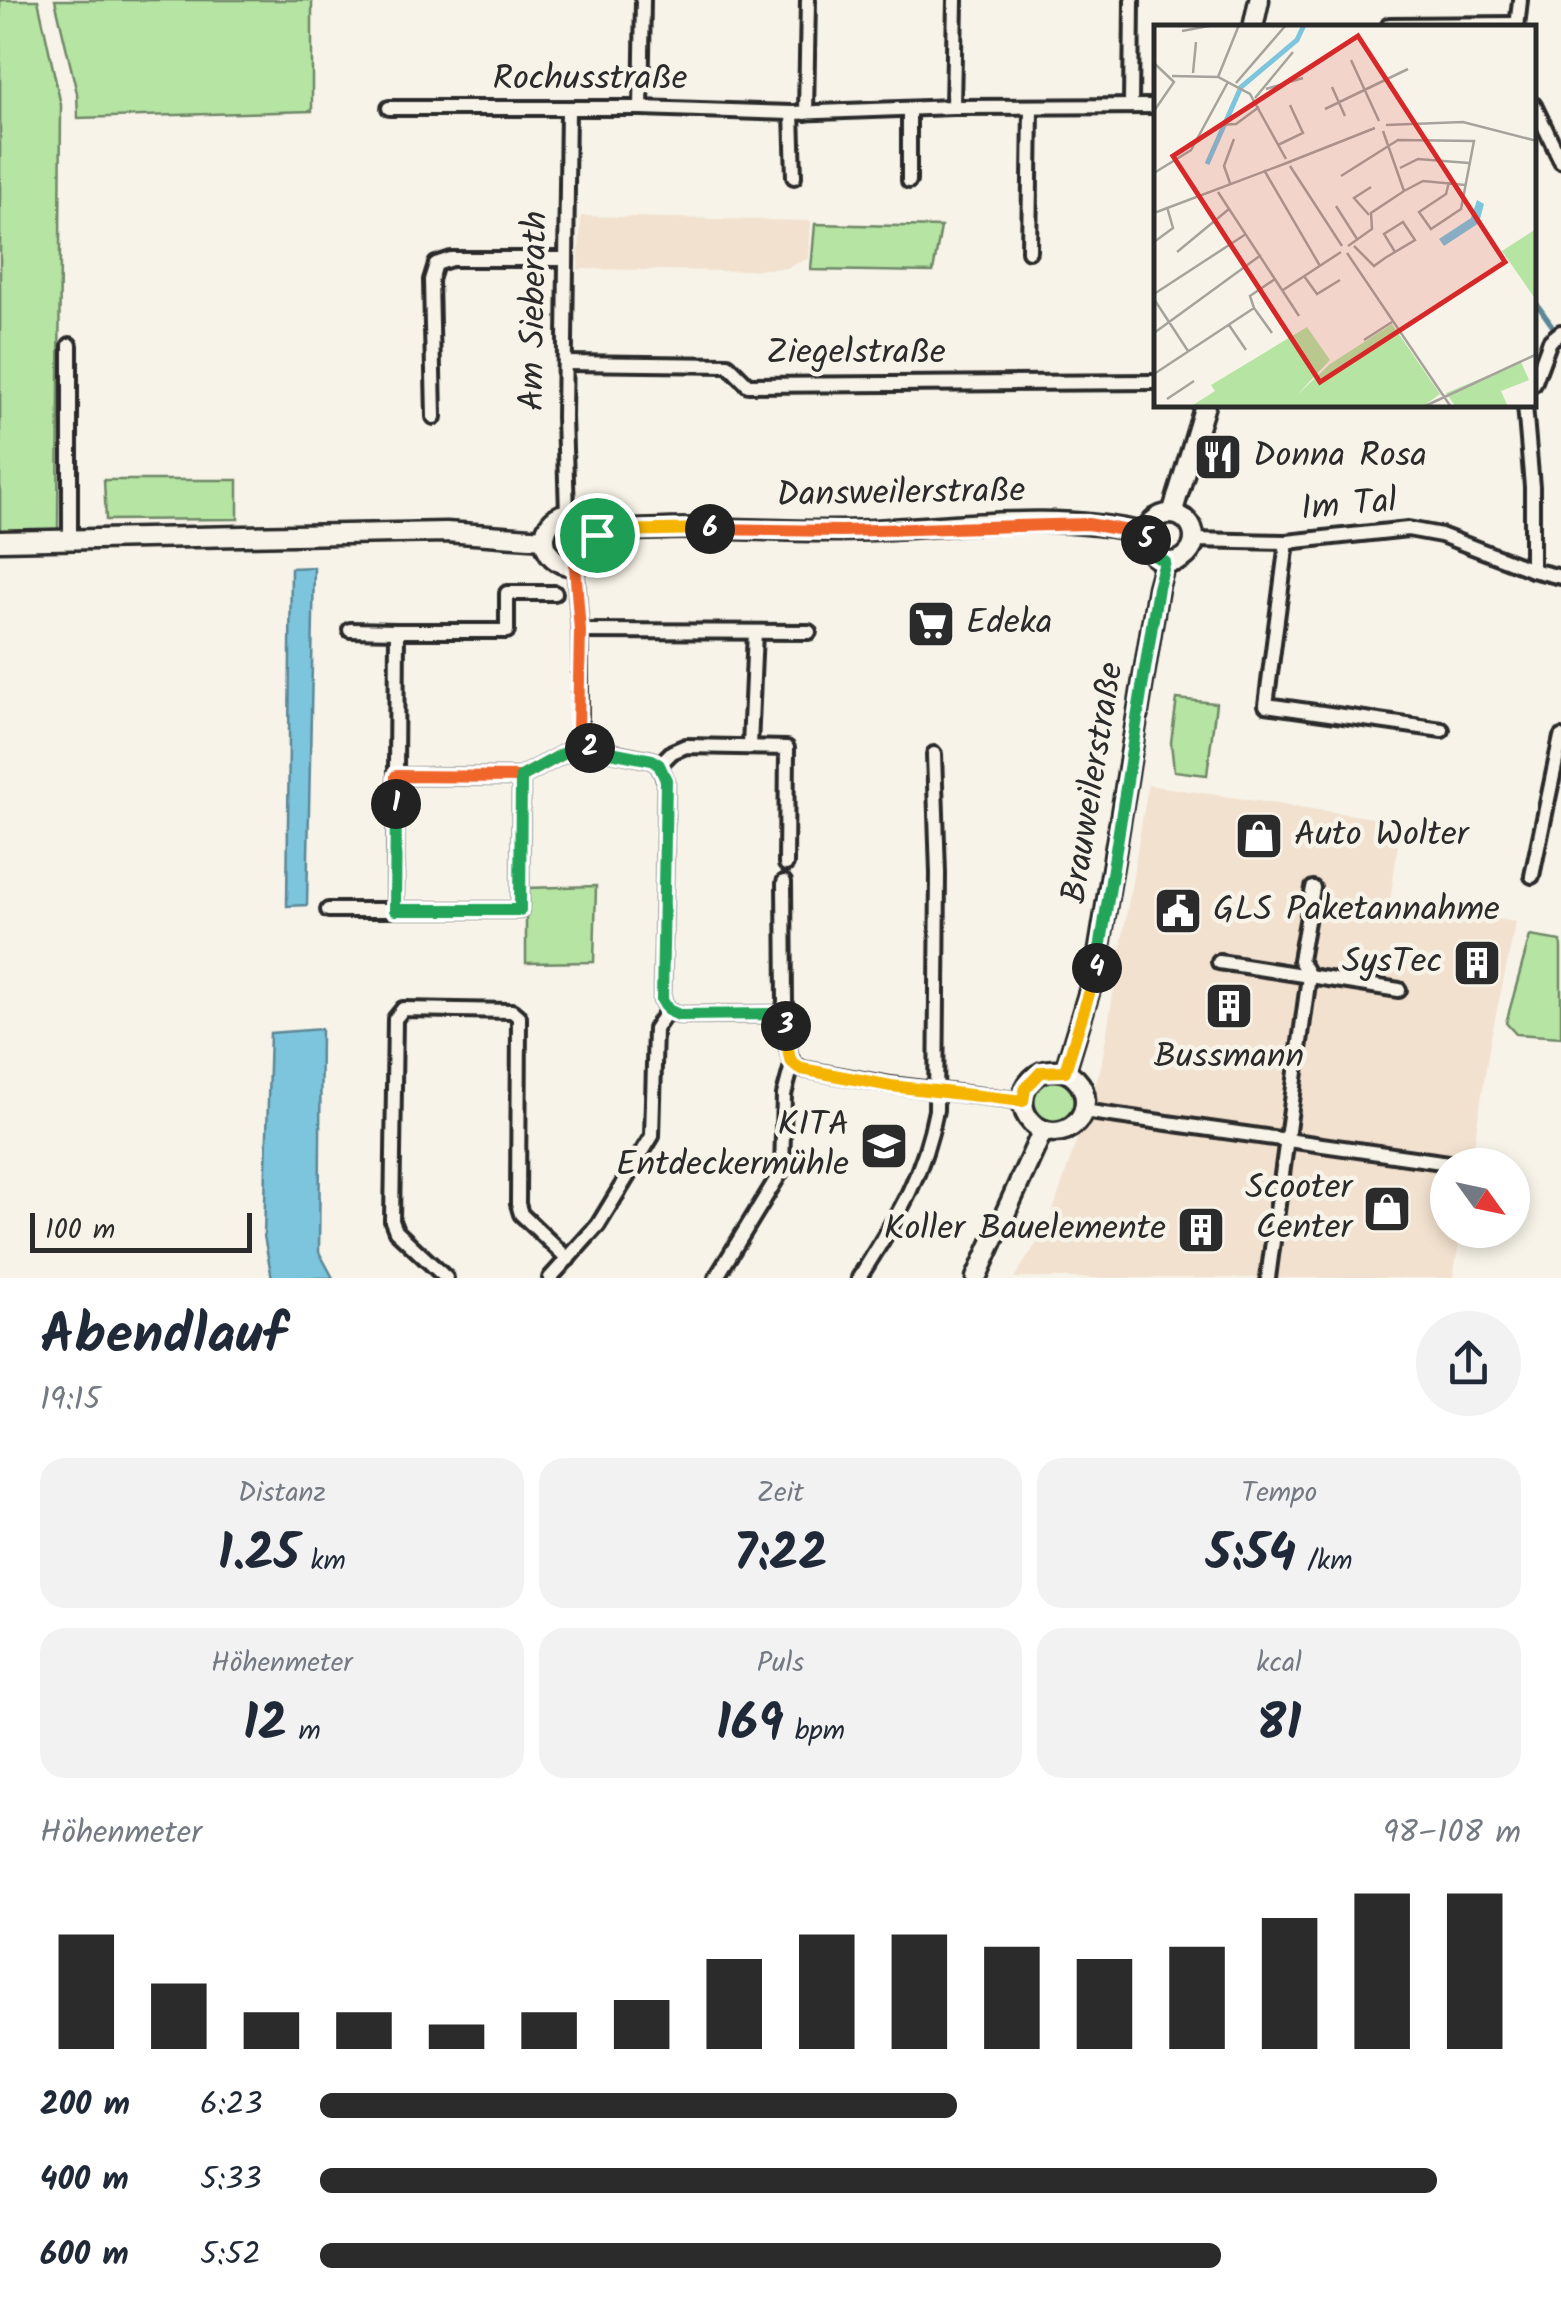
<!DOCTYPE html>
<html lang="de">
<head>
<meta charset="utf-8">
<style>
  body { margin:0; font-family:Kalam,sans-serif; background:#f2f2f3; color:#1f2937; height:100vh; display:flex; flex-direction:column; font-size:38px; white-space:nowrap }
  * { box-sizing:border-box; margin:0 }
  p { font-size:32px; color:#747a83 }
  .icon { flex:none; width:55px; height:55px; fill:none; stroke:currentColor; stroke-width:2; stroke-linecap:round; stroke-linejoin:round }
  .map { position:relative; height:1278px; overflow:hidden }
  .side { display:flex; flex-direction:column; background:#fff; flex:1 }
  .side>* { flex:none }
  .needle { width:65px; rotate:123deg }
  .buttons { position:absolute; left:1430px; top:1148px; display:grid; gap:20px }
  .buttons a { display:grid; place-items:center; width:100px; height:100px; border-radius:50%; background:#fff; box-shadow:0 5px 15px #0003; font-size:50px }
  .scale { position:absolute; left:30px; bottom:25px; width:222px; box-sizing:border-box; padding-left:10px; border:5px solid #2b2b2b; border-top:0; font-size:28px; line-height:35px; white-space:nowrap; color:#2b2b2b; -webkit-text-stroke:8px #f7f3e8; paint-order:stroke }
  .pin { position:absolute; display:grid; place-items:center; width:85px; height:85px; color:#fff; margin:-42px; border:5px solid #fff; border-radius:50%; box-shadow:0 2px 10px #0007 }
  .km { position:absolute; width:50px; height:50px; margin:-25px; border-radius:50%; background:#222; color:#fff; font-size:28px; line-height:50px; text-align:center }
  .round { display:grid; place-items:center; flex:none; width:105px; height:105px; border-radius:52px; background:#f2f2f3 }
  .overview { display:flex; align-items:center; justify-content:space-between; height:170px; padding:0 40px }
  h1 { font-size:55px; font-weight:700; line-height:75px }
  .metrics { display:grid; grid-template-columns:repeat(3,1fr); gap:15px; height:170px; padding:10px 40px }
  .metrics div { display:grid; align-content:center; border-radius:25px; background:#f2f2f3; text-align:center }
  .metrics b { font-size:50px; font-weight:700 }
  .metrics small { font-size:28px; font-weight:400 }
  .metrics p { font-size:28px }
  .chart { height:280px; padding:20px 40px }
  .chart p { display:flex; justify-content:space-between }
  .chart svg { width:100%; height:180px; margin-top:10px; stroke:#2b2b2b; stroke-width:6 }
  ul { padding:0 40px; list-style:none; font-size:32px }
  li { display:grid; grid-template-columns:160px 120px 1fr; align-items:center; height:75px }
  li i { height:25px; border-radius:12px; background:#2b2b2b }
  .map>svg:first-child { display:block }
  .built { fill:#f2e1cf }
  .green { fill:#b6e4a3; stroke:#708867; stroke-width:2.5 }
  .water { fill:#7cc5dd; stroke:#5c8796; stroke-width:2.5 }
  .lines { fill:none; stroke-linecap:round; stroke-linejoin:round }
  .stream { stroke:#5c8796; stroke-width:5 }
  .street-casing { stroke:#2b2b2b; stroke-width:20 }
  .secondary-casing { stroke:#2b2b2b; stroke-width:25 }
  .street { stroke:#f7f3e8; stroke-width:12 }
  .secondary { stroke:#f7f3e8; stroke-width:18 }
  .split-1-casing { stroke:#fff; stroke-width:20 }
  .split-2-casing { stroke:#fff; stroke-width:20 }
  .split-3-casing { stroke:#fff; stroke-width:20 }
  .split-4-casing { stroke:#fff; stroke-width:20 }
  .split-5-casing { stroke:#fff; stroke-width:20 }
  .split-6-casing { stroke:#fff; stroke-width:20 }
  .split-7-casing { stroke:#fff; stroke-width:20 }
  .split-1 { stroke:#f0652b; stroke-width:12 }
  .split-2 { stroke:#22a559; stroke-width:12 }
  .split-3 { stroke:#22a559; stroke-width:12 }
  .split-4 { stroke:#f5b400; stroke-width:12 }
  .split-5 { stroke:#22a559; stroke-width:12 }
  .split-6 { stroke:#f0652b; stroke-width:12 }
  .split-7 { stroke:#f5b400; stroke-width:12 }
  .labels { text-anchor:middle; dominant-baseline:central; stroke-width:9; stroke-linejoin:round; paint-order:stroke }
  .street-label { font-size:35px; fill:#2b2b2b; stroke:#f7f3e8 }
  .poi-label { font-size:35px; fill:#2b2b2b; stroke:#f7f3e8; text-anchor:start }
  .inset-river { fill:none; stroke:#7cc5dd; stroke-width:5 }
  .inset-road { fill:none; stroke:#a5a39c; stroke-width:2.5 }
  .view { fill:#d62828; fill-opacity:0.15; stroke:#d62828; stroke-width:5 }
  .inset-edge { fill:none; stroke:#2b2b2b; stroke-width:5 }
</style>
</head>
<body>
<div class="map">
<svg width="1561" height="1278" viewBox="0 0 1561 1278">
  <rect width="100%" height="100%" fill="#f7f3e8"/>
  <filter id="ink" filterUnits="userSpaceOnUse"><feTurbulence type="fractalNoise" baseFrequency=".01" numOctaves="2"/><feDisplacementMap in="SourceGraphic" scale="20" xChannelSelector="R" yChannelSelector="G"/><feConvolveMatrix kernelMatrix="1 2 1 2 8 2 1 2 1" color-interpolation-filters="sRGB"/></filter>
  <g filter="url(#ink)">
    <g class="built">
      <polygon points="581,216 811,221 809,258 787,268 726,271 578,269"/>
      <polygon points="1148,785 1401,822 1390,902 1516,922 1490,1042 1471,1165 1448,1165 1448,1230 1461,1230 1453,1278 1014,1278 1048,1226 1101,1067"/>
    </g>
    <g class="green">
      <polygon points="0,0 38,0 61,105 58,531 0,533"/>
      <polygon points="55,0 312,0 312,111 78,118 77,93"/>
      <polygon points="815,224 941,227 933,272 811,270"/>
      <polygon points="104,480 238,480 238,519 106,520"/>
      <polygon points="1177,699 1216,703 1207,775 1174,771 1171,742"/>
      <polygon points="596,886 594,962 526,963 526,888"/>
      <polygon points="1530,936 1561,941 1561,1037 1516,1034 1506,1023"/>
      <circle cx="1053" cy="1100" r="24"/>
    </g>
    <g class="water">
      <polygon points="314,567 307,905 287,906 291,568"/>
      <polygon points="321,1029 319,1252 333,1278 272,1278 264,1236 270,1033"/>
    </g>
    <g class="lines">
      <polyline class="stream" points="1534,300 1558,334"/>
      <g class="street-casing">
        <g id="street">
          <polyline points="1389,25 1516,24"/>
          <polyline points="1517,28 1520,0"/>
          <polyline points="1534,105 1561,161"/>
          <polyline points="1131,106 1132,0"/>
          <polyline points="953,107 955,0"/>
          <polyline points="389,108 641,108 792,113 953,107 1156,106"/>
          <polyline points="641,108 643,0"/>
          <polyline points="792,113 794,177"/>
          <polyline points="806,113 808,0"/>
          <polyline points="909,181 909,109"/>
          <polyline points="1029,251 1031,108"/>
          <polyline points="566,363 728,365 748,385 1156,382"/>
          <polyline points="1534,384 1550,341 1561,332"/>
          <polyline points="1525,405 1532,487 1532,570"/>
          <polyline points="434,417 431,280 436,264 451,259 566,259"/>
          <polyline points="567,513 564,417 568,110"/>
          <polyline points="70,539 70,345"/>
          <polyline points="1194,540 1287,542 1408,529 1441,535 1532,570 1561,577"/>
          <polyline points="1287,542 1266,705 1442,730"/>
          <path d="M575,565l5,66v106l12,11 60,12 7,5 7,16 -4,219 6,10 11,5 94,-1c26,14 3,45 30,55l88,16 132,16"/>
          <polyline points="350,630 397,631"/>
          <polyline points="580,631 809,632"/>
          <polyline points="750,746 755,632"/>
          <polyline points="659,765 672,752 686,746 787,748 786,864"/>
          <polyline points="396,776 521,777 520,910 395,910 397,631 507,631 507,593 555,593"/>
          <polyline points="521,777 583,743"/>
          <polyline points="1532,876 1561,737"/>
          <polyline points="328,910 395,910"/>
          <polyline points="1219,962 1399,990"/>
          <polyline points="781,1019 785,1002 784,882"/>
          <polyline points="1083,1111 1463,1165"/>
          <polyline points="446,1278 396,1231 392,1221 395,1019 403,1009 512,1011 519,1017 518,1204 521,1214 568,1259"/>
          <polyline points="550,1278 598,1225 652,1136 655,1029 668,1010"/>
          <polyline points="716,1278 782,1170 784,1095 792,1065"/>
          <path d="M859,1278c36,-58 64,-99 77,-168l2,-237 -4,-119"/>
          <polyline points="1268,1278 1309,976 1300,960 1313,888"/>
        </g>
      </g>
      <g class="secondary-casing">
        <g id="secondary">
          <polyline points="1253,28 1259,0"/>
          <circle cx="571" cy="539" r="26"/>
          <polyline points="1172,514 1205,405"/>
          <circle cx="1170" cy="538" r="24"/>
          <path d="M597,535c22,-6 45,-5 68,-6 59,-2 117,3 176,2 98,-1 210,-22 305,3"/>
          <polyline points="0,541 446,532 544,539"/>
          <circle cx="1054" cy="1101" r="31"/>
          <polyline points="1065,1071 1096,969 1158,588 1165,562"/>
          <polyline points="976,1278 1043,1130"/>
        </g>
      </g>
      <use href="#street" class="street"/>
      <use href="#secondary" class="secondary"/>
    </g>
  </g>
  <g class="lines" filter="url(#ink)">
    <g class="split-1-casing">
      <polyline id="split-1" points="396,804 396,776 521,777 583,743 578,730 580,631 575,566 590,558 597,535"/>
    </g>
    <g class="split-2-casing">
      <polyline id="split-2" points="396,804 395,910 520,910 521,777 583,743 590,748"/>
    </g>
    <g class="split-3-casing">
      <polyline id="split-3" points="590,748 652,760 659,765 666,780 662,1000 668,1010 679,1015 773,1014 786,1026"/>
    </g>
    <g class="split-4-casing">
      <path id="split-4" d="M786,1026c6,17 -5,35 16,43l89,17 132,15 2,-12 16,-17 24,-1 32,-103"/>
    </g>
    <g class="split-5-casing">
      <polyline id="split-5" points="1097,968 1158,588 1165,562 1152,554 1146,540"/>
    </g>
    <g class="split-6-casing">
      <polyline id="split-6" points="710,529 841,531 1088,524 1146,534 1146,540"/>
    </g>
    <g class="split-7-casing">
      <polyline id="split-7" points="597,535 614,531 710,529"/>
    </g>
    <use href="#split-1" class="split-1"/>
    <use href="#split-2" class="split-2"/>
    <use href="#split-3" class="split-3"/>
    <use href="#split-4" class="split-4"/>
    <use href="#split-5" class="split-5"/>
    <use href="#split-6" class="split-6"/>
    <use href="#split-7" class="split-7"/>
  </g>
  <defs>
    <g id="restaurant-square" transform="scale(2.5)"><rect x="-9" y="-9" width="18" height="18" rx="4" fill="#2b2b2b" stroke="#f7f3e8"/><path d="M-5-6h1v4h1v-4h1v4h1v-4h1v5L-1.5 .5V6h-2V.5L-5-1ZM5-6V6H3V1.5H1.5Q1.5-4 5-6Z" fill="#fff"/></g>
    <g id="supermarket-square" transform="scale(2.5)"><rect x="-9" y="-9" width="18" height="18" rx="4" fill="#2b2b2b" stroke="#f7f3e8"/><path d="M-6-5.5h2.5l.6 2H6L4.5 2H-2.5L-4.4-4H-6ZM-1.5 3.2a1.3 1.3 0 1 0 .1 0ZM3 3.2a1.3 1.3 0 1 0 .1 0Z" fill="#fff"/></g>
    <g id="shop-square" transform="scale(2.5)"><rect x="-9" y="-9" width="18" height="18" rx="4" fill="#2b2b2b" stroke="#f7f3e8"/><path d="M-5-2.5h2.3a2.7 3.5 0 0 1 5.4 0H5L5.5 6h-11ZM-1.5-2.5h3a1.5 2.3 0 0 0-3 0Z" fill="#fff"/></g>
    <g id="civic-square" transform="scale(2.5)"><rect x="-9" y="-9" width="18" height="18" rx="4" fill="#2b2b2b" stroke="#f7f3e8"/><path d="M-.6-6.5H3V-4.5H.6V-3L4-1V1h2V6H-6V1h2V-1L-.6-3ZM-1.2 2.5V6h2.4V2.5Z" fill="#fff"/></g>
    <g id="building-square" transform="scale(2.5)"><rect x="-9" y="-9" width="18" height="18" rx="4" fill="#2b2b2b" stroke="#f7f3e8"/><path d="M-4-6H4V6H1V3H-1V6H-4ZM-2.5-4.3h1.7v1.8h-1.7ZM.8-4.3h1.7v1.8H.8ZM-2.5-1h1.7V.8h-1.7ZM.8-1h1.7V.8H.8Z" fill="#fff"/></g>
    <g id="school-square" transform="scale(2.5)"><rect x="-9" y="-9" width="18" height="18" rx="4" fill="#2b2b2b" stroke="#f7f3e8"/><path d="M0-5L7-2L0 1L-7-2ZM-4 1L0 2.5L4 1V4Q0 6-4 4Z" fill="#fff"/></g>
  </defs>
  <g fill-rule="evenodd">
    <use href="#restaurant-square" x="1218" y="457"/>
    <use href="#supermarket-square" x="931" y="624"/>
    <use href="#shop-square" x="1259" y="836"/>
    <use href="#civic-square" x="1178" y="911"/>
    <use href="#building-square" x="1477" y="963"/>
    <use href="#building-square" x="1229" y="1006"/>
    <use href="#school-square" x="884" y="1146"/>
    <use href="#shop-square" x="1387" y="1209"/>
    <use href="#building-square" x="1201" y="1230"/>
  </g>
  <g class="labels">
    <g class="street-label">
      <text x="590" y="80">Rochusstraße</text>
      <text transform="translate(535 311) rotate(-89)">Am Sieberath</text>
      <text x="856" y="354">Ziegelstraße</text>
      <text transform="translate(901 494) rotate(-1)">Dansweilerstraße</text>
      <text transform="translate(1349 506) rotate(-5)">Im Tal</text>
      <text transform="translate(1094 783) rotate(-81)">Brauweilerstraße</text>
    </g>
    <g class="poi-label">
      <text x="1253" y="457">Donna Rosa</text>
      <text x="966" y="624">Edeka</text>
      <text x="1294" y="836">Auto Wolter</text>
      <text x="1213" y="911">GLS Paketannahme</text>
      <text x="1442" y="963" text-anchor="end">SysTec</text>
      <text x="1229" y="1058" text-anchor="middle">Bussmann</text>
      <text x="849" y="1126" text-anchor="end">KITA<tspan x="849" dy="40">Entdeckermühle</tspan></text>
      <text x="1352" y="1189" text-anchor="end">Scooter<tspan x="1352" dy="40">Center</tspan></text>
      <text x="1166" y="1230" text-anchor="end">Koller Bauelemente</text>
    </g>
  </g>
  <g transform="translate(1154 25)">
    <rect width="382" height="382" fill="#f7f3e8"/>
    <path d="M382,204v71l-34,-49zM238,299l48,70 -18,13h-232l25,-16 -4,-6 96,-58 23,33 -33,35 33,-31zM367,337l8,18 -28,11 7,16h-52l-10,-14z" fill="#b6e4a3"/>
    <path d="M323,175l7,4 -5,19 -35,23 -5,-7 32,-21z" fill="#7cc5dd"/>
    <path class="inset-river" d="M53,139l34,-77 56,-47 7,-15"/>
    <path class="inset-road" d="M28,6l32,-6M197,35l28,61M0,38l20,19 -20,29M39,48l3,-31M18,51l46,1 32,17 36,65M64,52l21,-52M82,58l50,-58M178,62l13,29M112,64l37,-11M101,73l38,-46M171,84l83,-40M66,100l16,-1 23,-17M232,100l77,-3 74,19M229,106l21,60M124,120l25,-12 -13,-28M138,136l-8,3 91,-36M136,141l52,80M246,143l18,-9 51,4M110,145l56,96M0,148l37,-23 37,-68M187,151l57,-36 76,1 -13,68 -30,20 -12,-17 27,-18 3,-12M76,158l-6,-17 10,-27M64,167l81,124M182,181l21,33M0,188l130,-49M215,190l-15,-17 17,-11M0,217l19,-14 -6,-21M194,221l24,-17 -1,-16 33,-22 19,-10 42,4M200,221l20,20 11,-8 30,-18 -12,-18 -19,12 11,18M23,227l52,-43M193,228l104,154M150,251l13,18 23,-14M129,265l58,-38M0,269l92,-60M0,274l34,52M100,283l18,25M75,300l17,25M0,308l107,-78M210,315l28,-18M0,349l100,-66 -4,-12 25,-17M13,374l27,-18M269,382l114,-53"/>
    <path class="view" d="M204,11l147,226 -185,120 -147,-226z"/>
    <rect width="382" height="382" class="inset-edge"/>
  </g>
</svg>
<div class="buttons">
<a><svg class="needle" viewBox="-14 -14 28 28"><path d="M0-13l5 13h-10z" fill="#e53935"/><path d="M0 13l5-13h-10z" fill="#747a83"/></svg></a>
</div>
<div class="scale">100 m</div>
<div class="pin" style="left:597px;top:535px;background:#1e9e55"><svg class="icon" aria-label="arrive" viewBox="0 0 24 24"><path d="M6 21V4h12l-3 4 3 4H6"/></svg></div>
<b class="km" style="left:396px;top:804px">1</b>
<b class="km" style="left:590px;top:748px">2</b>
<b class="km" style="left:786px;top:1026px">3</b>
<b class="km" style="left:1097px;top:968px">4</b>
<b class="km" style="left:1146px;top:540px">5</b>
<b class="km" style="left:710px;top:529px">6</b>
</div>
<section class="side">
<div class="overview"><div><h1>Abendlauf</h1><p>19:15</p></div><a class="round"><svg class="icon" aria-label="share" viewBox="0 0 24 24"><path d="M12 15V3M7 8l5-5 5 5M5 13v7h14v-7"/></svg></a></div>
<div class="metrics">
<div><p>Distanz</p><b>1.25<small> km</small></b></div>
<div><p>Zeit</p><b>7:22</b></div>
<div><p>Tempo</p><b>5:54<small> /km</small></b></div>
</div>
<div class="metrics">
<div><p>Höhenmeter</p><b>12<small> m</small></b></div>
<div><p>Puls</p><b>169<small> bpm</small></b></div>
<div><p>kcal</p><b>81</b></div>
</div>
<div class="chart"><p><span>Höhenmeter</span>98–108 m</p>
<svg viewBox="0 0 160 44" preserveAspectRatio="none"><path d="M5 44V16M15 44V28M25 44V35M35 44V35M45 44V38M55 44V35M65 44V32M75 44V22M85 44V16M95 44V16M105 44V19M115 44V22M125 44V19M135 44V12M145 44V6M155 44V6"/></svg>
</div>
<ul>
<li><b>200 m</b>6:23<i style="width:53%"></i></li>
<li><b>400 m</b>5:33<i style="width:93%"></i></li>
<li><b>600 m</b>5:52<i style="width:75%"></i></li>
</ul>
</section>
</body>
</html>
